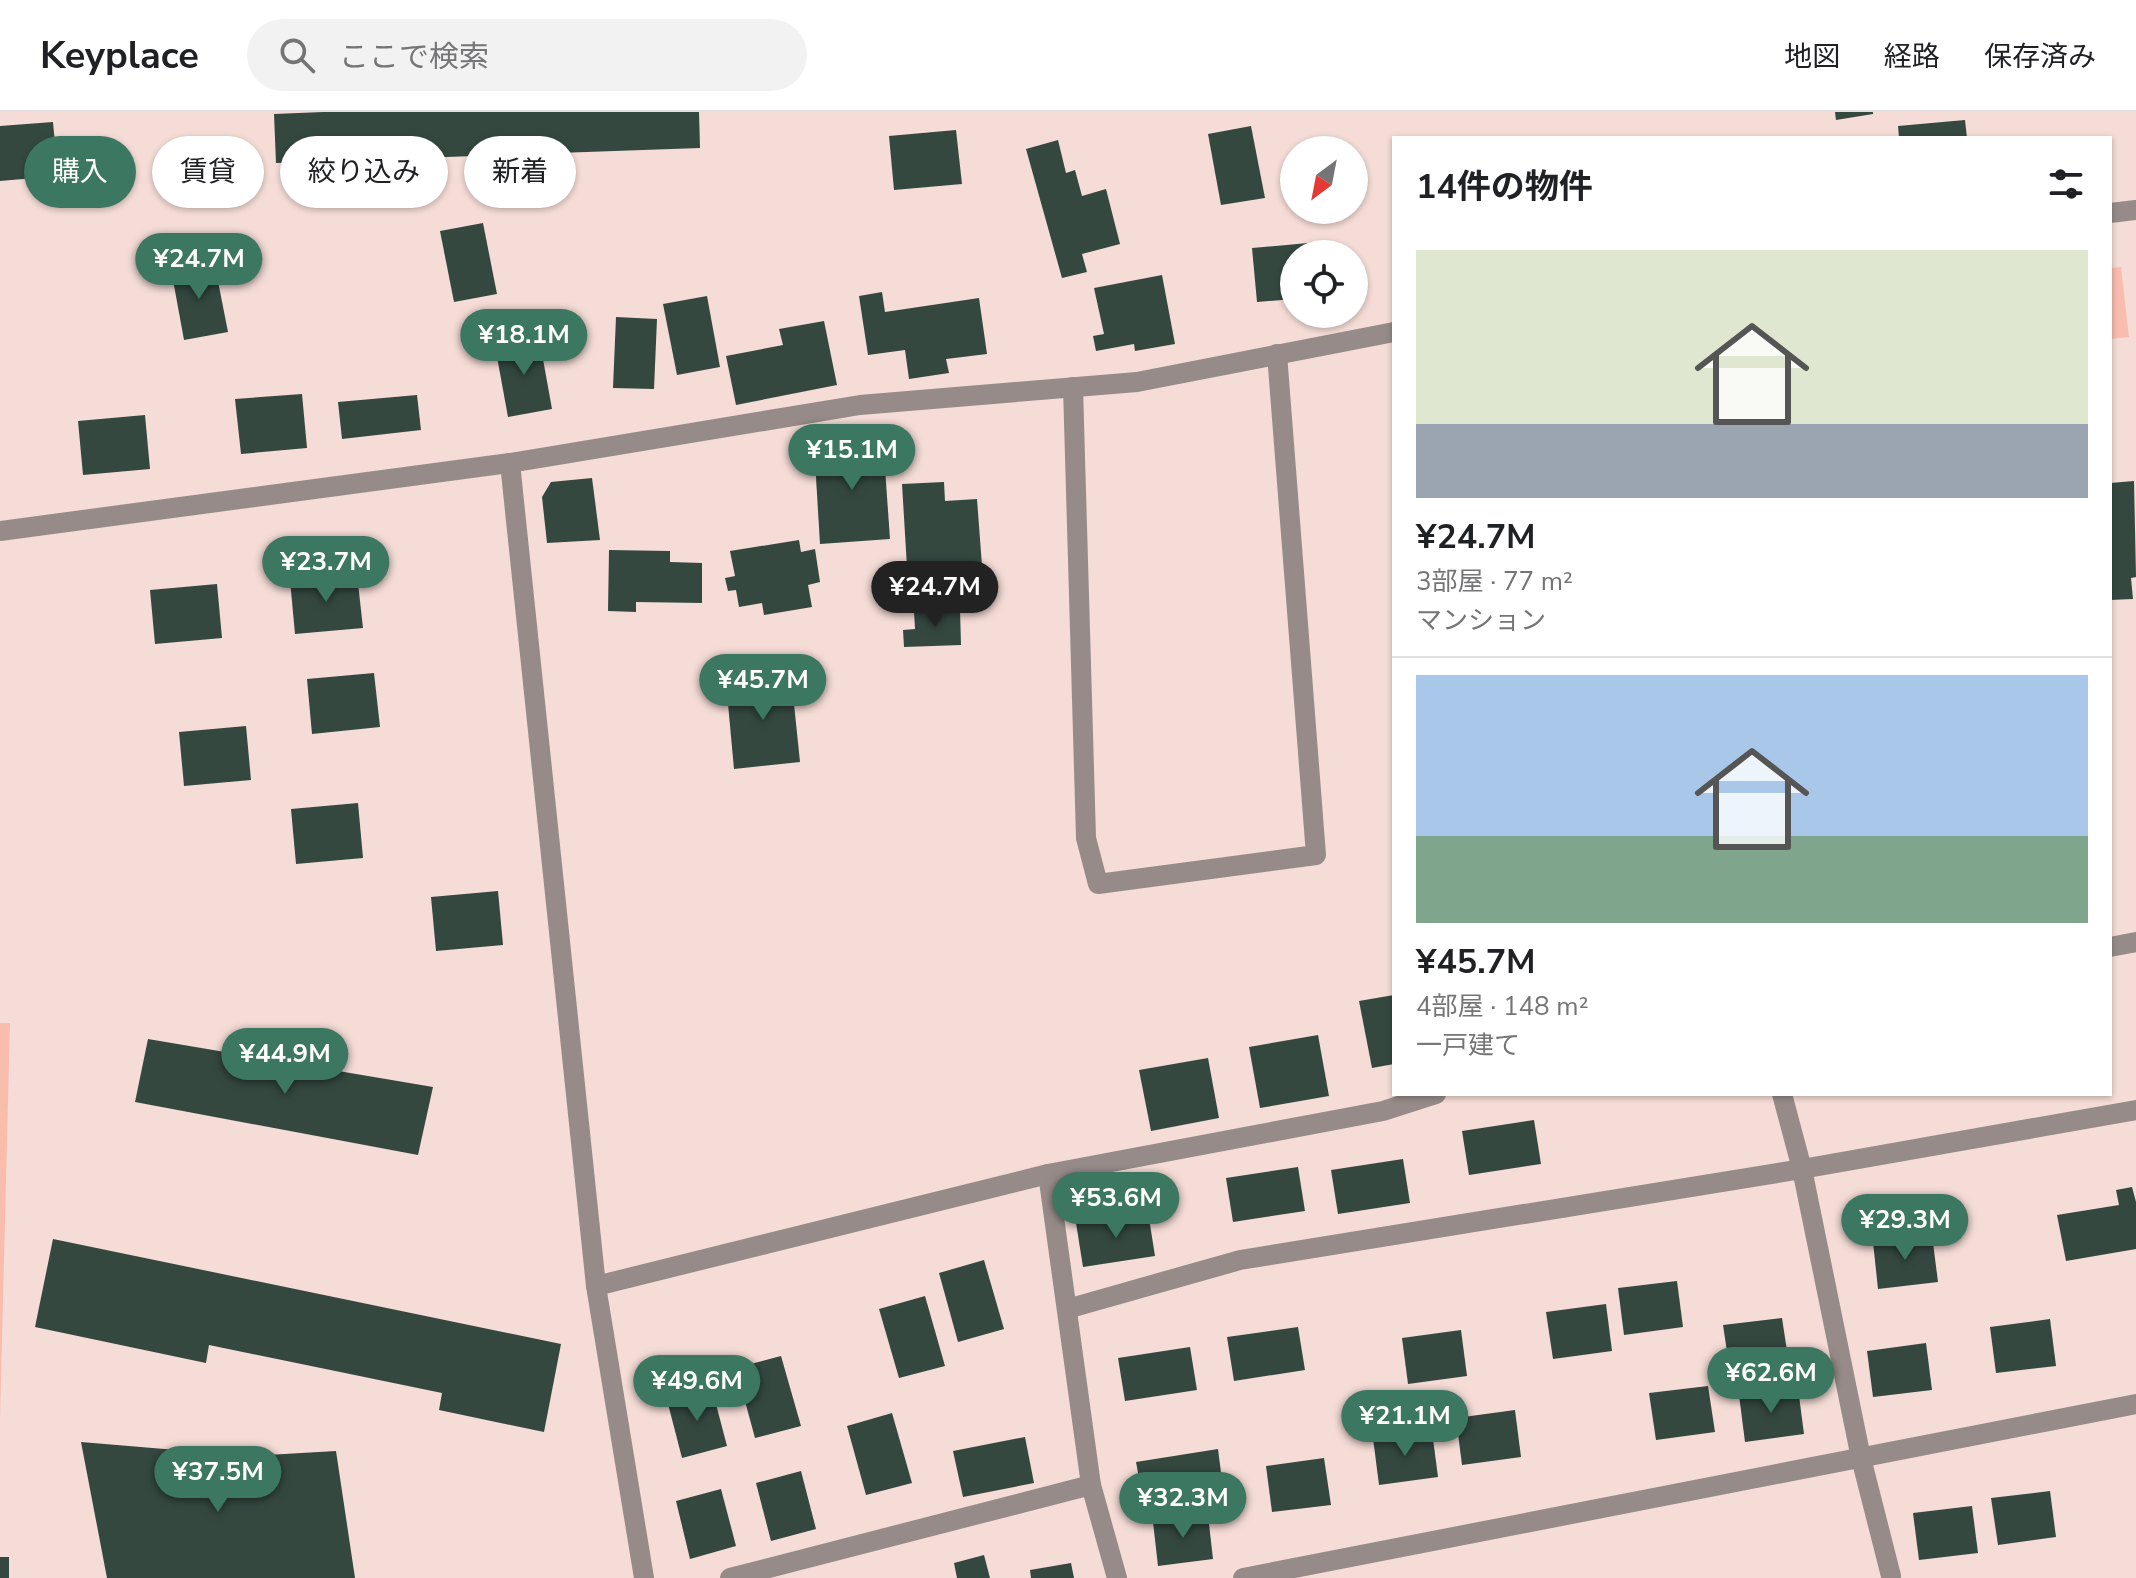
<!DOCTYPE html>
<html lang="ja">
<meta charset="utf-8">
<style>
body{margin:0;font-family:"Nunito Sans","Noto Sans JP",sans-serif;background:#f2f2f2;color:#202124;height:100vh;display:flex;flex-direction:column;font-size:30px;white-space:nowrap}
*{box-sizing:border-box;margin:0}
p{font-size:26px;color:#757577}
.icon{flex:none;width:44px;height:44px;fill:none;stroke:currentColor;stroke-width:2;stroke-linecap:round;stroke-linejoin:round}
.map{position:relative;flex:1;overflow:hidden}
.side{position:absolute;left:1392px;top:24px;width:720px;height:960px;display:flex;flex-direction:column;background:#fff;border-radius:0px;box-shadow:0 2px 6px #0004}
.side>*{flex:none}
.hud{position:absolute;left:24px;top:24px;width:760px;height:72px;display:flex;gap:16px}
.needle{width:52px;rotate:212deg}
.buttons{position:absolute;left:1280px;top:24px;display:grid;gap:16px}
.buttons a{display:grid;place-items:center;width:88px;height:88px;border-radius:50%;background:#fff;box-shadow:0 2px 6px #0004;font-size:40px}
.price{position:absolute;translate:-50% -68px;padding:0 18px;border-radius:28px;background:#3b7761;color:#fff;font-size:26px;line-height:52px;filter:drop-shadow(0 2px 4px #0008)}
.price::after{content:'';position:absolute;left:50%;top:48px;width:24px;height:18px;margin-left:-12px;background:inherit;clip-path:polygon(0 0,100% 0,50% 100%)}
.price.current{background:#222;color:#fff}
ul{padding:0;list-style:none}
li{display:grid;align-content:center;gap:16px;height:424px;padding:0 24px}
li+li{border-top:2px solid #e0e0e0}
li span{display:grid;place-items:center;height:248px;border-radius:0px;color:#555}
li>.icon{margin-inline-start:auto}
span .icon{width:144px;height:144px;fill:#fffc;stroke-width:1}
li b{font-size:34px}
h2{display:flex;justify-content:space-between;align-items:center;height:96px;padding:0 24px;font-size:34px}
.tag{padding:0 28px;border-radius:36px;background:#fff;box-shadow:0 2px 6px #0004;font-size:28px;line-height:72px}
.tag.current{background:#3b7761;color:#fff}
header{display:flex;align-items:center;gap:48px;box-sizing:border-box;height:112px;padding:0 40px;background:#fff;border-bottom:2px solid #e0e0e0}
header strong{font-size:38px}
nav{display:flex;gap:44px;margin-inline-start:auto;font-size:28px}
.search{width:560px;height:72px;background:#f2f2f2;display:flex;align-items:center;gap:20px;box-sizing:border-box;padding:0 28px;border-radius:44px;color:#757577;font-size:30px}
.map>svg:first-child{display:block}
</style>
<header>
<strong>Keyplace</strong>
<div class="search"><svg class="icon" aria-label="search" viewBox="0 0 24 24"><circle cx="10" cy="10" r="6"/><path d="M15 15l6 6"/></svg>ここで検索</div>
<nav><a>地図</a><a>経路</a><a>保存済み</a></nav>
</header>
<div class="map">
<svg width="2136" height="1466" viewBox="0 0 2136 1466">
<rect width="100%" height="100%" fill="#f5dcd6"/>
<g fill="#f9bdae">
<path d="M2121 155 2129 225 2110 227V156Z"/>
<path d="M0 911H10L0 1307Z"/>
</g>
<g fill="#344840">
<path d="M323 0H699L700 36 276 51 274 2Z"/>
<path d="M1835 0H1873V2L1836 8Z"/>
<path d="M1965 8 1967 26H1899L1898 14Z"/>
<path d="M53 10 58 64 0 69V14Z"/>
<path d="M1251 14 1265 86 1221 93 1208 22Z"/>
<path d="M956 18 962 72 894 78 889 24Z"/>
<path d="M1058 28 1066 61 1075 58 1082 84 1106 77 1120 132 1082 142 1087 160 1062 166 1026 37Z"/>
<path d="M483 111 497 182 454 190 440 119Z"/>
<path d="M1319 130 1320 142H1294V187L1257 190 1252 136Z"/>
<path d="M214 149 228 220 184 228 171 157Z"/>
<path d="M1162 163 1175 232 1135 239 1134 232 1096 239 1093 224 1104 222 1094 176Z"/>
<path d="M882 180 885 200 979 186 987 242 946 247 949 261 909 267 905 238 868 243 859 184Z"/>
<path d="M707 184 720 255 677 263 663 192Z"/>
<path d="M616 205 657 207 654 277 613 276Z"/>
<path d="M824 209 837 273 736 293 726 244 783 233 779 217Z"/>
<path d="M539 225 552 297 508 305 495 234Z"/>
<path d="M302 282 307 336 241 342 235 287Z"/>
<path d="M417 283 421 318 342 327 338 290Z"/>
<path d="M145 303 150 357 83 363 78 309Z"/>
<path d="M883 328 890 427 820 432 814 332Z"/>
<path d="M592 366 600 428 547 431 542 385 551 370Z"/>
<path d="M2134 369 2136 465 2131 466 2133 487 2110 488V371Z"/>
<path d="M944 370 945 389 977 387 983 467 908 472 902 372Z"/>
<path d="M799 428 801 440 815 437 820 470 808 473 812 495 764 503 762 491 739 495 736 478 728 479 725 466 735 464 730 439Z"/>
<path d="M609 438 670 439V450L702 451V491L636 490V500L608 499Z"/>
<path d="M357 462 363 516 295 522 290 468Z"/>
<path d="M217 472 222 526 155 532 150 478Z"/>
<path d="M960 497 961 533 904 535 903 518 915 517 914 499Z"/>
<path d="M374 561 380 615 312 622 307 567Z"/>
<path d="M791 563 800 650 734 657 726 570Z"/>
<path d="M246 614 251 668 184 674 179 620Z"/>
<path d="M358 691 363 746 296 752 291 697Z"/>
<path d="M498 779 503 833 436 839 431 785Z"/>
<path d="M1394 883V952L1372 956 1359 889Z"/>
<path d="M1318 923 1329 984 1260 996 1249 935Z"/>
<path d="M148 927 433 975 418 1043 135 990Z"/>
<path d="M1208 946 1219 1006 1151 1019 1139 958Z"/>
<path d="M1534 1008 1541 1052 1469 1063 1462 1019Z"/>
<path d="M1403 1047 1410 1091 1338 1102 1331 1058Z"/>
<path d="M1298 1055 1305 1099 1233 1110 1226 1066Z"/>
<path d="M2132 1075 2136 1090V1137L2066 1149 2057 1103 2119 1093 2116 1078Z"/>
<path d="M1148 1100 1155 1144 1083 1155 1076 1111Z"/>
<path d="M1932 1123 1938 1170 1878 1177 1873 1130Z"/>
<path d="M53 1127 561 1232 544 1320 439 1298 442 1281 209 1233 206 1251 35 1215Z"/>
<path d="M984 1148 1004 1217 958 1230 939 1161Z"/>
<path d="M1677 1169 1683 1215 1624 1223 1618 1176Z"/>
<path d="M925 1184 945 1254 899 1266 879 1197Z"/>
<path d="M1606 1192 1612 1239 1553 1247 1546 1200Z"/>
<path d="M1782 1206 1789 1252 1730 1260 1723 1213Z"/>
<path d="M2050 1207 2056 1254 1996 1261 1990 1215Z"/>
<path d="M1298 1215 1305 1258 1234 1269 1227 1225Z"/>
<path d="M1461 1218 1467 1264 1408 1272 1402 1226Z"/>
<path d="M1926 1231 1932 1278 1873 1285 1867 1239Z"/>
<path d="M1190 1235 1197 1278 1125 1289 1118 1246Z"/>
<path d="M781 1244 801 1314 755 1326 736 1256Z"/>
<path d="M1708 1274 1715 1320 1656 1328 1649 1281Z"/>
<path d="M1798 1276 1804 1322 1745 1330 1739 1283Z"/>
<path d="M712 1277 727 1334 682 1346 667 1288Z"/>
<path d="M1515 1298 1521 1345 1462 1353 1456 1306Z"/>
<path d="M892 1301 912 1371 866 1383 847 1314Z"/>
<path d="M1432 1319 1438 1365 1379 1373 1373 1326Z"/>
<path d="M1025 1325 1034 1371 963 1385 953 1339Z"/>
<path d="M81 1330 248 1344 336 1339 355 1466H107Z"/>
<path d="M1218 1337 1224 1384 1144 1393 1136 1350Z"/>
<path d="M1324 1346 1331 1393 1272 1400 1266 1354Z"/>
<path d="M801 1359 816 1417 771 1429 756 1371Z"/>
<path d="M721 1377 736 1434 690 1447 676 1389Z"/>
<path d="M2050 1379 2056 1425 1998 1433 1991 1386Z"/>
<path d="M1972 1394 1978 1441 1919 1448 1913 1401Z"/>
<path d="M1208 1403 1213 1447 1158 1454 1153 1410Z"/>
<path d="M984 1443 990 1466H957L954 1451Z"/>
<rect x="0" y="1445" width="9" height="21"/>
<path d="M1071 1451 1074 1466H1031L1030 1458Z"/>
</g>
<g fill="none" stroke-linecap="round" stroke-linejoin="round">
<g stroke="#968b89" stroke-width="20">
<path d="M2110 101 2136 98"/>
<path d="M1073 275 1086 726 1098 772 1316 743 1277 242"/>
<path d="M510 351 596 1174 644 1466"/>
<path d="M0 419 510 351 860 293 1137 270 1394 220"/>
<path d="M2110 835 2136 830"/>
<path d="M1782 982 1802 1057 1861 1346 1891 1464"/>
<path d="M596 1174 1048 1062 1383 999 1436 982"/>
<path d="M1067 1197 1240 1148 1802 1057 2136 998"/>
<path d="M1091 1373 1117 1466"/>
<path d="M730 1466 1091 1373 1048 1062"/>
<path d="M1243 1466 2136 1292"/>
</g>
</g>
</svg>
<div class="buttons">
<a><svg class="needle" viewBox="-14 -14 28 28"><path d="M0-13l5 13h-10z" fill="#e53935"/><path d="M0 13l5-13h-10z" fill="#757577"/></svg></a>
<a><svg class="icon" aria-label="locate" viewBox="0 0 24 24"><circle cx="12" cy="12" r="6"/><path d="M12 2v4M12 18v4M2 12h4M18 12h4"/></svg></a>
</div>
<b class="price" style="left:199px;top:189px">¥24.7M</b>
<b class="price" style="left:524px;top:265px">¥18.1M</b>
<b class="price" style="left:852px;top:380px">¥15.1M</b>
<b class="price" style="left:326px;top:492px">¥23.7M</b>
<b class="price current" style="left:935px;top:517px">¥24.7M</b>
<b class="price" style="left:763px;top:610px">¥45.7M</b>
<b class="price" style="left:285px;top:984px">¥44.9M</b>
<b class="price" style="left:1116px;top:1128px">¥53.6M</b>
<b class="price" style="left:1905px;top:1150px">¥29.3M</b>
<b class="price" style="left:1771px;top:1303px">¥62.6M</b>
<b class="price" style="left:697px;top:1311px">¥49.6M</b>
<b class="price" style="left:1405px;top:1346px">¥21.1M</b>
<b class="price" style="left:218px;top:1402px">¥37.5M</b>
<b class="price" style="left:1183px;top:1428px">¥32.3M</b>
<div class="hud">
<a class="tag current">購入</a>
<a class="tag">賃貸</a>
<a class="tag">絞り込み</a>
<a class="tag">新着</a>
</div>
<section class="side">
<h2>14件の物件<svg class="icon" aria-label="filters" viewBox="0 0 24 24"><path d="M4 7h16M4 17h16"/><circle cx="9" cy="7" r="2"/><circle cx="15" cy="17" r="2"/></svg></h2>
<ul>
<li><span style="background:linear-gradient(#dfe7d0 70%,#9aa5b1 0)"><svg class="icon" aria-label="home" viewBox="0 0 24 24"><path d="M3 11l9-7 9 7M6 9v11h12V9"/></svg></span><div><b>¥24.7M</b><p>3部屋 · 77 m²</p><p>マンション</p></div></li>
<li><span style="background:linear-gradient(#a9c7e8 65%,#7fa58c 0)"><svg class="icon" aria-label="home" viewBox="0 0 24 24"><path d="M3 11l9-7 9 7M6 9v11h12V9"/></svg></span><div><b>¥45.7M</b><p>4部屋 · 148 m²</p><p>一戸建て</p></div></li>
</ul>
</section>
</div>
